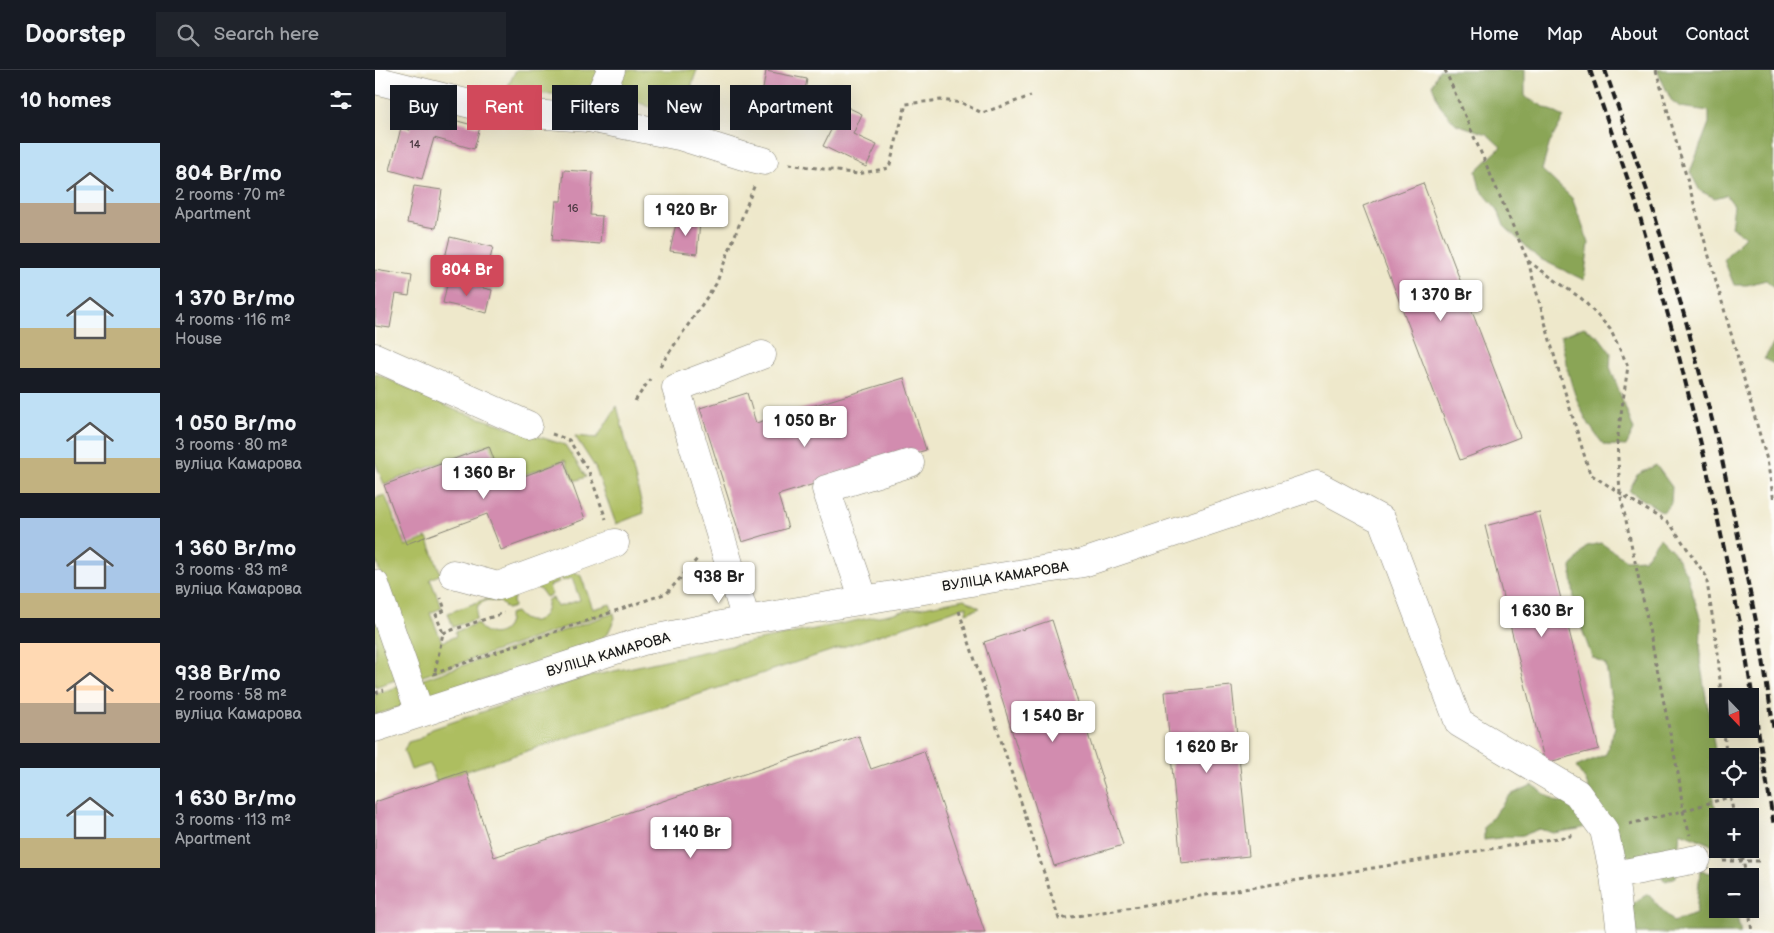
<!DOCTYPE html>
<meta charset="utf-8">
<style>
body{margin:0;font-family:"Balsamiq Sans",sans-serif;background:#20242c;color:#f1f3f6;height:100vh;display:flex;flex-direction:column;font-size:19px;white-space:nowrap}
*{box-sizing:border-box;margin:0}
p{font-size:16px;color:#9ea1a6}
.icon{flex:none;width:28px;height:28px;fill:none;stroke:currentColor;stroke-width:2;stroke-linecap:round;stroke-linejoin:round}
.map{position:relative;flex:1;overflow:hidden}
.side{display:flex;flex-direction:column;background:#171b24;width:375px}
.side>*{flex:none}
.hud{position:absolute;left:15px;top:15px;width:475px;height:45px;display:flex;gap:10px}
.needle{width:32px;rotate:157deg}
.fabs{position:absolute;left:1334px;top:618px;display:grid;gap:10px}
.fabs a{display:grid;place-items:center;width:50px;height:50px;border-radius:0px;background:#171b24;box-shadow:0 5px 20px #0002;font-size:25px}
.price{position:absolute;translate:-50% -42px;padding:0 11px;border-radius:5px;background:#fff;color:#222;font-size:16px;line-height:32px;filter:drop-shadow(0 1px 2px #0008)}
.price::after{content:'';position:absolute;left:50%;top:30px;width:15px;height:11px;margin-left:-8px;background:inherit;clip-path:polygon(0 0,100% 0,50% 100%)}
.price.current{background:#d1495b;color:#fff}
ul{padding:0;list-style:none}
li{display:flex;align-items:center;gap:15px;height:125px;padding:0 20px}
li span{display:grid;place-items:center;flex:none;width:140px;height:100px;border-radius:0px;color:#555}
li>.icon{margin-inline-start:auto}
span .icon{width:60px;height:60px;fill:#fffc;stroke-width:1}
li b{font-size:21px}
h2{display:flex;justify-content:space-between;align-items:center;height:60px;padding:0 20px;font-size:21px}
.tag{padding:0 18px;border-radius:0px;background:#171b24;box-shadow:0 5px 20px #0002;font-size:18px;line-height:45px}
.tag.current{background:#d1495b;color:#fff}
header{display:flex;align-items:center;gap:30px;box-sizing:border-box;height:70px;padding:0 25px;background:#171b24;border-bottom:1px solid #363941}
header strong{font-size:24px}
nav{display:flex;gap:28px;margin-inline-start:auto;font-size:18px}
.search{width:350px;height:45px;background:#20242c;display:flex;align-items:center;gap:12px;box-sizing:border-box;padding:0 18px;border-radius:0px;color:#9ea1a6;font-size:19px}
main{display:flex;flex:1;min-height:0}
.map>svg:first-child{display:block}
</style>
<header>
<strong>Doorstep</strong>
<div class="search"><svg class="icon" aria-label="search" viewBox="0 0 24 24"><circle cx="10" cy="10" r="6"/><path d="M15 15l6 6"/></svg>Search here</div>
<nav><a>Home</a><a>Map</a><a>About</a><a>Contact</a></nav>
</header>
<main>
<section class="side">
<h2>10 homes<svg class="icon" aria-label="filters" viewBox="0 0 24 24"><path d="M4 7h16M4 17h16"/><circle cx="9" cy="7" r="2"/><circle cx="15" cy="17" r="2"/></svg></h2>
<ul>
<li><span style="background:linear-gradient(#bfe0f5 60%,#b9a48a 0)"><svg class="icon" aria-label="home" viewBox="0 0 24 24"><path d="M3 11l9-7 9 7M6 9v11h12V9"/></svg></span><div><b>804 Br/mo</b><p>2 rooms · 70 m²</p><p>Apartment</p></div></li>
<li><span style="background:linear-gradient(#bfe0f5 60%,#c2b280 0)"><svg class="icon" aria-label="home" viewBox="0 0 24 24"><path d="M3 11l9-7 9 7M6 9v11h12V9"/></svg></span><div><b>1 370 Br/mo</b><p>4 rooms · 116 m²</p><p>House</p></div></li>
<li><span style="background:linear-gradient(#bfe0f5 65%,#c2b280 0)"><svg class="icon" aria-label="home" viewBox="0 0 24 24"><path d="M3 11l9-7 9 7M6 9v11h12V9"/></svg></span><div><b>1 050 Br/mo</b><p>3 rooms · 80 m²</p><p>вуліца Камарова</p></div></li>
<li><span style="background:linear-gradient(#a9c7e8 75%,#c2b280 0)"><svg class="icon" aria-label="home" viewBox="0 0 24 24"><path d="M3 11l9-7 9 7M6 9v11h12V9"/></svg></span><div><b>1 360 Br/mo</b><p>3 rooms · 83 m²</p><p>вуліца Камарова</p></div></li>
<li><span style="background:linear-gradient(#ffd9b3 60%,#b9a48a 0)"><svg class="icon" aria-label="home" viewBox="0 0 24 24"><path d="M3 11l9-7 9 7M6 9v11h12V9"/></svg></span><div><b>938 Br/mo</b><p>2 rooms · 58 m²</p><p>вуліца Камарова</p></div></li>
<li><span style="background:linear-gradient(#bfe0f5 70%,#c2b280 0)"><svg class="icon" aria-label="home" viewBox="0 0 24 24"><path d="M3 11l9-7 9 7M6 9v11h12V9"/></svg></span><div><b>1 630 Br/mo</b><p>3 rooms · 113 m²</p><p>Apartment</p></div></li>
</ul>
</section>
<div class="map">
<svg width="1399" height="863" viewBox="0 0 1399 863">
<rect width="100%" height="100%" fill="#fdfcf7"/>
<filter id="ink" filterUnits="userSpaceOnUse"><feTurbulence type="fractalNoise" baseFrequency=".02" numOctaves="2"/><feDisplacementMap in="SourceGraphic" scale="10" xChannelSelector="R" yChannelSelector="G"/><feConvolveMatrix kernelMatrix="1 2 1 2 8 2 1 2 1" color-interpolation-filters="sRGB"/></filter>
<filter id="wash" filterUnits="userSpaceOnUse"><feTurbulence type="fractalNoise" baseFrequency=".0096" numOctaves="4" result="noise"/><feDisplacementMap in="SourceGraphic" scale="20" xChannelSelector="R" yChannelSelector="G"/><feGaussianBlur stdDeviation="1.12" result="paint"/><feColorMatrix in="noise" values="0 0 0 0 0 0 0 0 0 0 0 0 0 0 0 0 0 1.4 0 .05"/><feComposite in="paint" operator="in"/></filter>
<g filter="url(#wash)">
<rect width="100%" height="100%" fill="#eee8cb"/>
<g fill="#adbe61" stroke="#646d3e">
<path d="M141 0H322L317 14 318 57 232 18 214 17 194 24H129Z"/>
<path d="M0 303 80 340 190 375 211 407 199 411 190 390 129 412 115 374 9 414 0 392Z"/>
<path d="M242 336 269 443 241 454 220 397 200 366 222 368Z"/>
<path d="M10 425 30 476 52 468 66 504 55 509 67 538 55 543 67 572 81 566 80 562 102 553C112 571 137 565 134 544L141 542C153 559 174 551 172 530L178 528 182 537 205 530 197 508 187 511 184 502 180 504 184 512 174 516 177 525 171 527 166 520 158 516 141 522 138 531 139 537 132 539 125 532 112 530 103 535 101 549 78 557 73 543 194 498 206 506 218 539 235 534 238 541 42 608 0 488V428Z"/>
<path d="M589 529 605 538 591 543 592 536 61 711 55 694 36 700 29 681 33 672 44 669 57 659 207 608 360 575Z"/>
<path d="M0 535 26 608 0 617Z"/>
<path d="M239 543 240 548 233 563 223 572 61 626 51 622 43 611Z"/>
<path d="M29 615 31 631 25 637 0 645V624Z"/>
</g>
<g fill="#8aa557" stroke="#53603a">
<path d="M1064 0H1150V27L1189 47 1175 72 1167 100 1197 128 1214 173 1209 210 1163 188 1129 156 1123 140 1105 119 1101 101 1126 77 1112 64 1081 54 1065 36 1057 15Z"/>
<path d="M1282 0H1398L1399 218 1391 210 1372 215H1359L1349 190 1370 166 1356 157 1359 135 1351 125 1340 128 1325 121 1315 102 1334 53V41L1305 37 1296 30Z"/>
<path d="M1209 257 1224 267 1236 283 1235 297 1259 360 1251 376 1229 375C1201 342 1193 307 1186 266Z"/>
<path d="M1399 273V294L1389 289Z"/>
<path d="M1281 395 1297 417 1296 433 1288 442 1254 421 1262 405Z"/>
<path d="M1285 468 1298 481 1312 505 1326 551 1325 591 1341 686 1338 732 1346 746H1342V779H1350L1347 782 1331 772 1305 762 1301 807 1291 811 1275 799 1253 800 1224 752 1204 759 1178 763 1164 759 1148 765 1109 770V757L1135 725 1157 715 1182 732H1218L1211 711 1201 697 1231 684 1240 657 1231 595 1217 587 1200 540 1196 497 1212 476 1226 473 1251 490 1269 489Z"/>
<path d="M1325 801 1342 804 1344 806H1342V839H1360L1366 863H1261L1256 834 1273 824 1298 852 1321 844Z"/>
</g>
<g id="blocks">
<g fill="#d28caf">
<path d="M391 1 432 9 427 38 386 31Z"/>
<path d="M472 37 487 44 478 64 502 75 491 97 448 76 459 54 462 56Z"/>
<path d="M41 40 105 57 99 79 59 68 47 109 15 100 26 58 35 60Z"/>
<path d="M189 100 218 102 215 145 227 146 225 174 177 170 181 131H186Z"/>
<path d="M1048 113 1145 367 1085 390 988 136Z"/>
<path d="M39 116 67 120 61 158 32 153Z"/>
<path d="M302 149 325 152 322 184 295 181Z"/>
<path d="M75 167 118 177 111 206 68 196Z"/>
<path d="M0 200 37 206 34 226 21 224 15 258 0 256Z"/>
<path d="M73 210 117 220 112 243 68 233Z"/>
<path d="M529 308 551 380 403 425 413 458 367 472 325 338 372 323 381 353Z"/>
<path d="M114 376 128 414 189 391 210 449 126 480 112 444 31 474 9 415Z"/>
<path d="M1164 442 1224 679 1170 693 1110 456Z"/>
<path d="M677 550 748 775 679 796 609 572Z"/>
<path d="M857 616 874 786 806 793 790 622Z"/>
<path d="M484 666 496 699 549 681 610 863H0V732L91 701 119 787Z"/>
</g>
</g>
</g>
<g filter="url(#ink)">
<use href="#blocks" fill-opacity="0" stroke="#858274" stroke-width="1"/>
<g fill="none" stroke-linecap="round" stroke-linejoin="round">
<defs>
<g id="minor">
<path d="M0 10 127 42 214 48 304 66 368 86 389 91"/>
<path d="M214 48 236 0"/>
<path d="M0 287 153 355"/>
<path d="M78 504 123 516 240 473"/>
<path d="M0 514 45 643"/>
<path d="M489 530 451 419 535 393"/>
<path d="M371 550 301 318 387 285"/>
<path d="M0 658 268 571 371 550 708 493 942 415 1007 450 1084 653 1202 723 1229 760 1239 805"/>
<path d="M1246 863 1239 805 1322 789"/>
</g>
</defs>
<use href="#minor" stroke="#858274" stroke-width="29"/>
<g stroke="#858274" stroke-width="3" stroke-dasharray="4 4" stroke-linecap="butt">
<path d="M1070 0 1153 191 1183 299 1215 404 1296 455 1331 506 1343 583 1346 626"/>
<path d="M1281 0 1392 390 1399 431"/>
<path d="M414 94 483 104 514 98 531 34 566 30 587 33 607 43 656 26"/>
<path d="M1153 191 1207 229 1235 259 1253 296 1242 372 1245 423 1266 519 1304 708 1308 741 1315 765"/>
<path d="M285 296 341 214 380 114"/>
<path d="M260 331 275 309"/>
<path d="M177 364 194 370 214 402 231 449"/>
<path d="M584 541 684 849 1201 765"/>
<path d="M68 563 129 543"/>
<path d="M60 601 68 563 61 545 70 540 66 528"/>
<path d="M58 604 292 523 324 487"/>
<path d="M0 623 9 620"/>
<path d="M1349 659 1351 686"/>
<path d="M1354 719 1359 746"/>
<path d="M1254 754 1308 741 1354 727"/>
<path d="M1366 779 1371 806"/>
<path d="M1348 791H1385"/>
<path d="M1374 839 1377 863"/>
</g>
<use href="#minor" stroke="#fff" stroke-width="28"/>
<g stroke="#1c1c1c" stroke-width="4" stroke-dasharray="8 4" stroke-linecap="butt">
<path d="M1215 0 1261 133 1297 259 1329 386 1366 557 1399 756"/>
<path d="M1230 0 1275 129 1312 255 1345 380 1385 570 1399 661"/>
</g>
</g>
</g>
<g text-anchor="middle" stroke-width="5" stroke-linejoin="round" paint-order="stroke">
<g font-size="11" fill="#4a3841">
<text x="40" y="78">14</text>
<text x="198" y="142">16</text>
</g>
<g font-size="14" fill="#1c1c1c" stroke="#fdfcf7">
<text transform="translate(630 506) rotate(-9)" y="5">ВУЛІЦА КАМАРОВА</text>
<text transform="translate(233 584) rotate(-16)" y="5">ВУЛІЦА КАМАРОВА</text>
</g>
</g>
</svg>
<div class="fabs">
<a><svg class="needle" viewBox="-14 -14 28 28"><path d="M0-13l5 13h-10z" fill="#e53935"/><path d="M0 13l5-13h-10z" fill="#9ea1a6"/></svg></a>
<a><svg class="icon" aria-label="locate" viewBox="0 0 24 24"><circle cx="12" cy="12" r="6"/><path d="M12 2v4M12 18v4M2 12h4M18 12h4"/></svg></a>
<a>+</a>
<a>−</a>
</div>
<b class="price" style="left:311px;top:167px">1 920 Br</b>
<b class="price current" style="left:92px;top:227px">804 Br</b>
<b class="price" style="left:1066px;top:252px">1 370 Br</b>
<b class="price" style="left:430px;top:378px">1 050 Br</b>
<b class="price" style="left:109px;top:430px">1 360 Br</b>
<b class="price" style="left:344px;top:534px">938 Br</b>
<b class="price" style="left:1167px;top:568px">1 630 Br</b>
<b class="price" style="left:678px;top:673px">1 540 Br</b>
<b class="price" style="left:832px;top:704px">1 620 Br</b>
<b class="price" style="left:316px;top:789px">1 140 Br</b>
<div class="hud">
<a class="tag">Buy</a>
<a class="tag current">Rent</a>
<a class="tag">Filters</a>
<a class="tag">New</a>
<a class="tag">Apartment</a>
</div>
</div>
</main>
